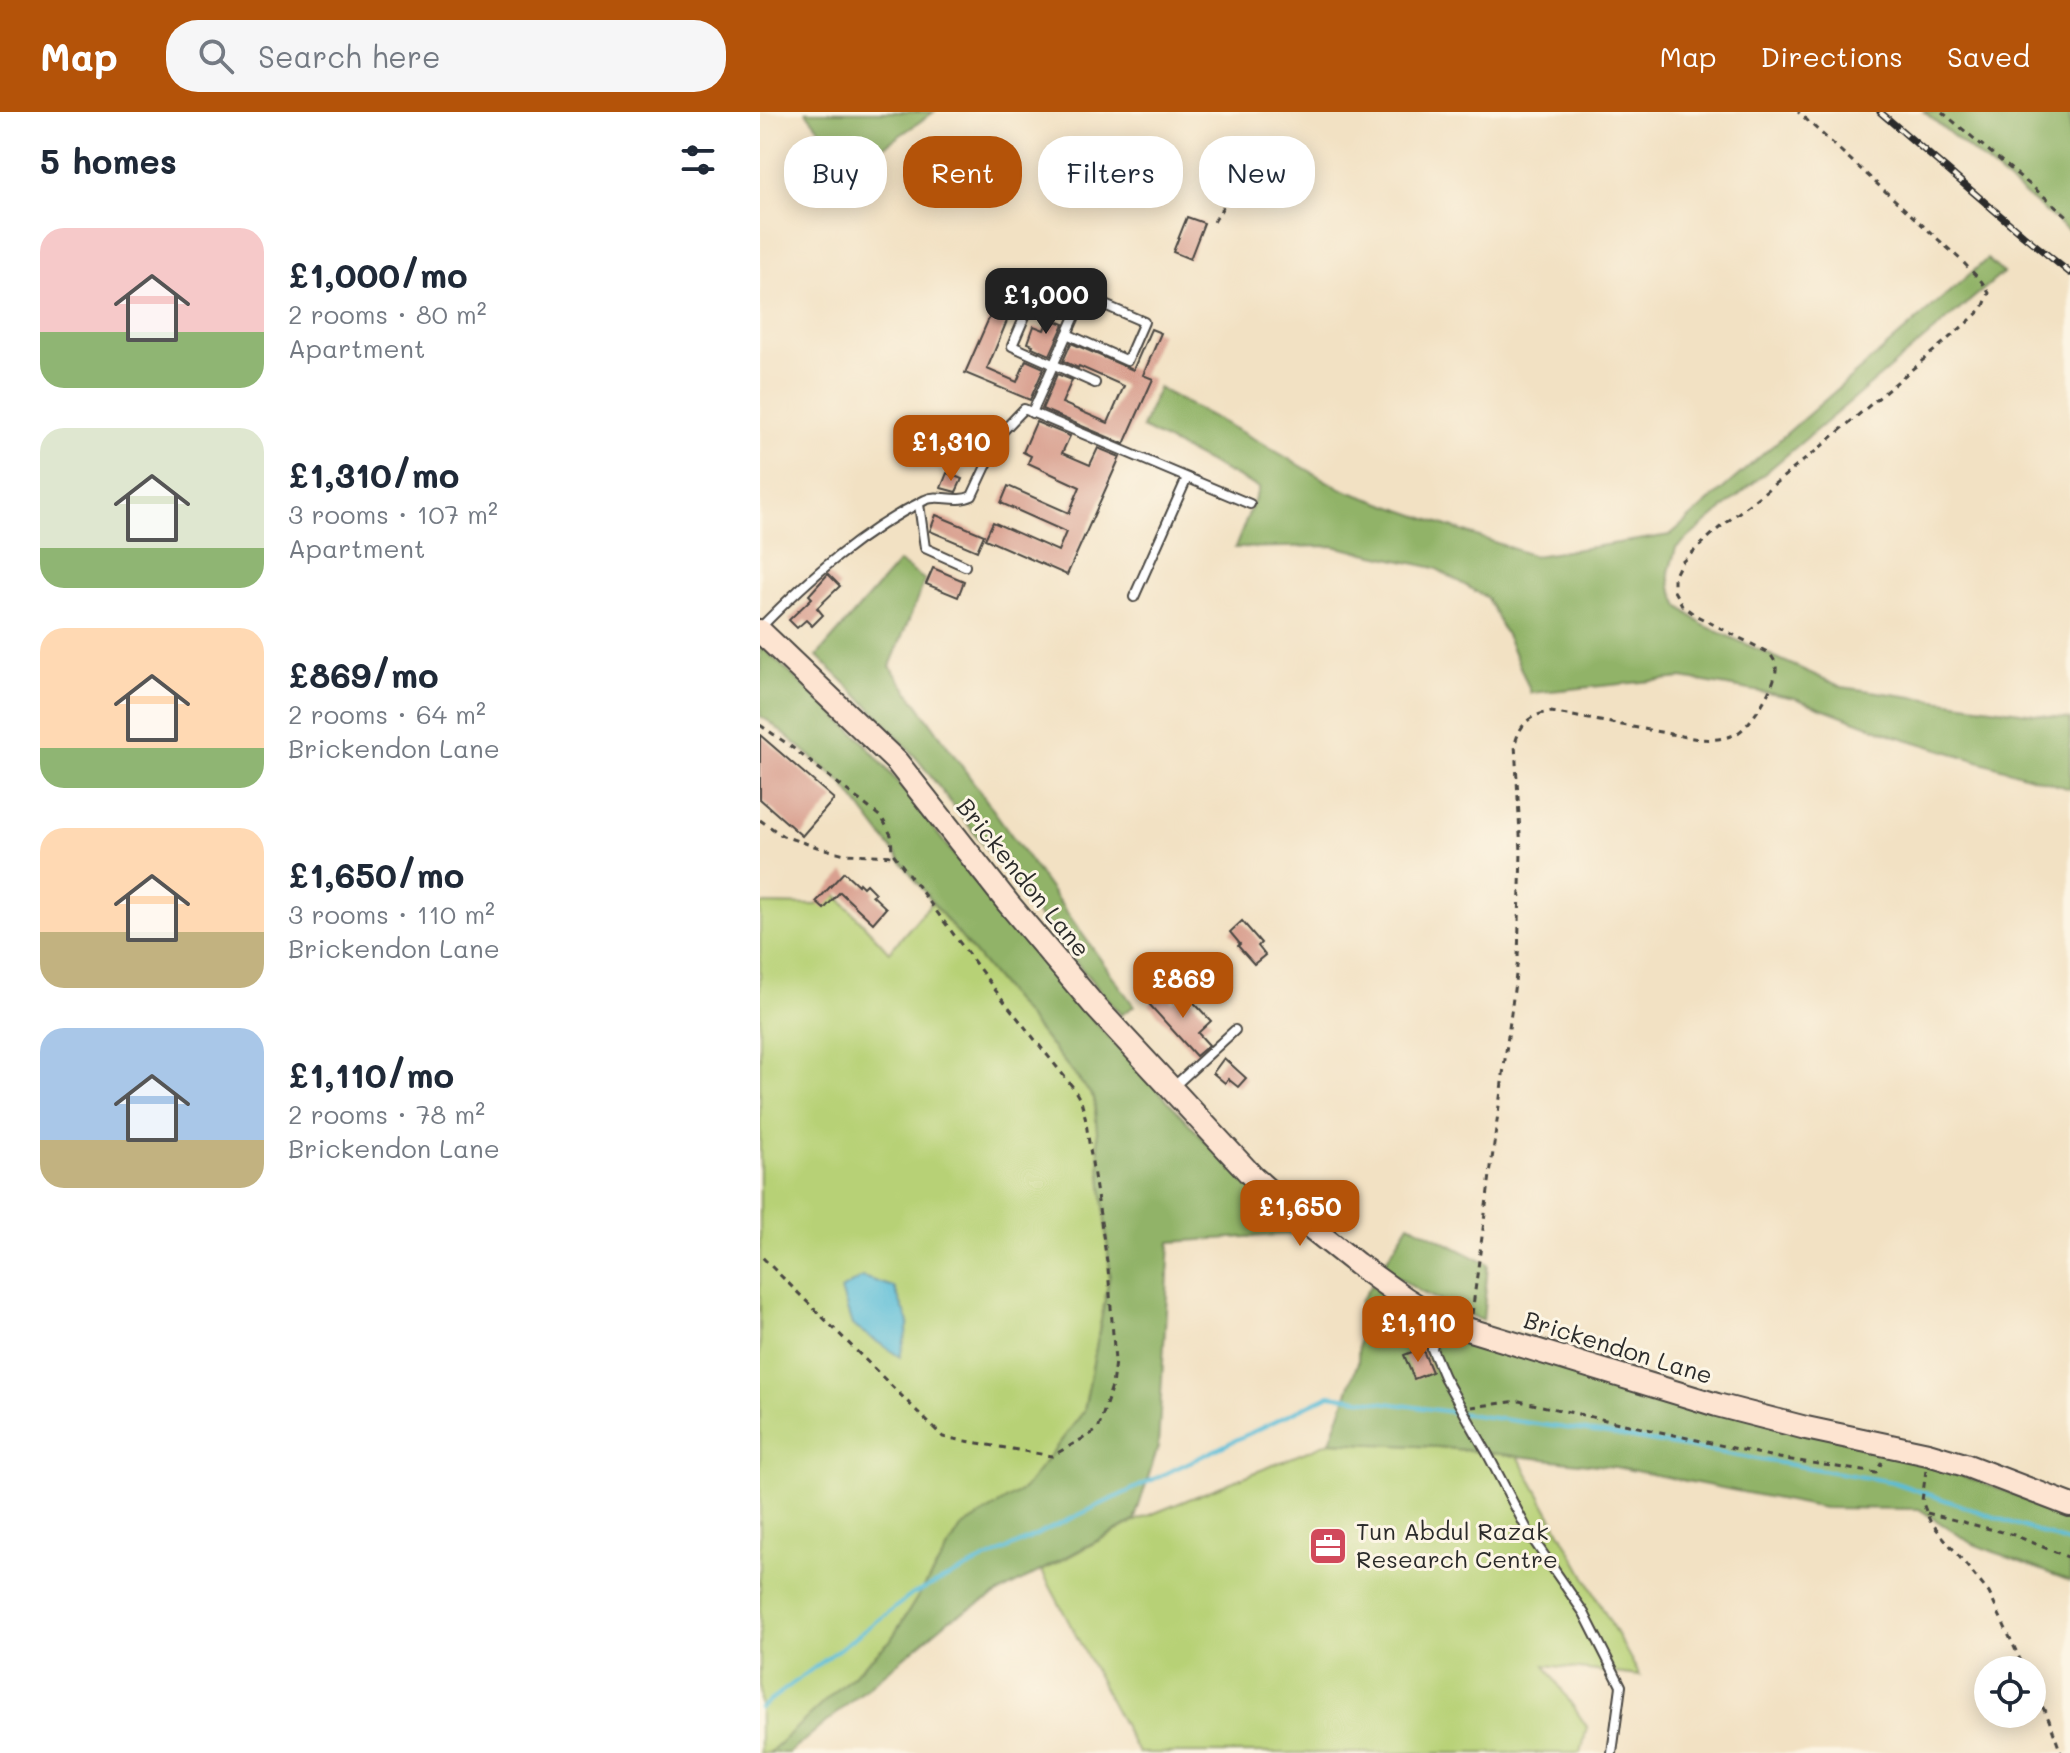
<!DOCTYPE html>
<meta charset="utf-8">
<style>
body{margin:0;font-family:Mali,sans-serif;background:#f6f6f7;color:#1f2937;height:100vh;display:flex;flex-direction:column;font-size:30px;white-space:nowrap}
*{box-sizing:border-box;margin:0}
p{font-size:26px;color:#747a83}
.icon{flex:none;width:44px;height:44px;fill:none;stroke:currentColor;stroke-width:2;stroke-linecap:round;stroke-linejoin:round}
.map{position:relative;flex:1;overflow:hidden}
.panel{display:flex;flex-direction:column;background:#fff;width:760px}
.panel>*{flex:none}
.banner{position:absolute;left:24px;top:24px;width:760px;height:72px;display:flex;gap:16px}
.fabs{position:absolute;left:1214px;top:1544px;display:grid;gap:16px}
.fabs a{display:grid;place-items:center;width:72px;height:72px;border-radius:50%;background:#fff;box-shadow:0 4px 20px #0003;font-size:40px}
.price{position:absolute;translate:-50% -68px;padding:0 18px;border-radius:16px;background:#b45309;color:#fff;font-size:26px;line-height:52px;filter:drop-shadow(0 2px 4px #0008)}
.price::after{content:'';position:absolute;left:50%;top:48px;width:24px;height:18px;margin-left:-12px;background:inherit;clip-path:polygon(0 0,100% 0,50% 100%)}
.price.active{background:#222;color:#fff}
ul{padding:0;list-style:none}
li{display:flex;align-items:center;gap:24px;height:200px;padding:0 40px}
li span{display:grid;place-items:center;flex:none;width:224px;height:160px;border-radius:24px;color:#555}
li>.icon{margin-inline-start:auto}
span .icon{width:96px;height:96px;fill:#fffc;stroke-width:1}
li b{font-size:34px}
h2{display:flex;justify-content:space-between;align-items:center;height:96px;padding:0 40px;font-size:34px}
.pill{padding:0 28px;border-radius:32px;background:#fff;box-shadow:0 4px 20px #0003;font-size:28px;line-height:72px}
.pill.active{background:#b45309;color:#fff}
header{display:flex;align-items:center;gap:48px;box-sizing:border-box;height:112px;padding:0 40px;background:#b45309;color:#fff}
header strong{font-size:38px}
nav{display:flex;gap:44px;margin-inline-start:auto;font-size:28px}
.search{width:560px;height:72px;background:#f6f6f7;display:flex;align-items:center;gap:20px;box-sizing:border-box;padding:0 28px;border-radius:32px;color:#747a83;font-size:30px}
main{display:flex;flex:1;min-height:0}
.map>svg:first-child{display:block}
</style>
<header>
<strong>Map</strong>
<div class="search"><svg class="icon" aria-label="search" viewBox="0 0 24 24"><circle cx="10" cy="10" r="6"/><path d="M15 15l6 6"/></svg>Search here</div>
<nav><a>Map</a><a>Directions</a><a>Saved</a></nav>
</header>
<main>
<section class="panel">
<h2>5 homes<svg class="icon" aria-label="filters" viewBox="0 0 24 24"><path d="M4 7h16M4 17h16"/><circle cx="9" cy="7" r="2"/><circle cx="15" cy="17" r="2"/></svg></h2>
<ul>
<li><span style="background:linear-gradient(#f6c9c9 65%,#8fb573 0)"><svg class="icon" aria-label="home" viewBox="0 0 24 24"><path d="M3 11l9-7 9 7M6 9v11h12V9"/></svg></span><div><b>£1,000/mo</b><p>2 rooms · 80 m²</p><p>Apartment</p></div></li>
<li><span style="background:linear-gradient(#dfe7d0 75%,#8fb573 0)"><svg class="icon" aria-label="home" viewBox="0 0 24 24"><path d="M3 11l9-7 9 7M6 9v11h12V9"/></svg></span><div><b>£1,310/mo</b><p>3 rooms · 107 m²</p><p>Apartment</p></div></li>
<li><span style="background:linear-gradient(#ffd9b3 75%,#8fb573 0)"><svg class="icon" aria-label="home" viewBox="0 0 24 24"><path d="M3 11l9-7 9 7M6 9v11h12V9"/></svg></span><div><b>£869/mo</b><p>2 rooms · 64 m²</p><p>Brickendon Lane</p></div></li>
<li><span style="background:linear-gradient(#ffd9b3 65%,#c2b280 0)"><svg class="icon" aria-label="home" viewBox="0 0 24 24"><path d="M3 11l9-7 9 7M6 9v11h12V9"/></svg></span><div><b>£1,650/mo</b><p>3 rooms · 110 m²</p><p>Brickendon Lane</p></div></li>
<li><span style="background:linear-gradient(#a9c7e8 70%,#c2b280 0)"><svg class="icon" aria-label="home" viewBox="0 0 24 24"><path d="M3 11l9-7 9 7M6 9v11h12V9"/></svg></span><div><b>£1,110/mo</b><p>2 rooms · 78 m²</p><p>Brickendon Lane</p></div></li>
</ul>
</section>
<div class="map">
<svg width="1310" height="1641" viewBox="0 0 1310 1641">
<rect width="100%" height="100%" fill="#fcf5e5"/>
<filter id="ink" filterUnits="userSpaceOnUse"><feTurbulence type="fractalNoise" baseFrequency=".0125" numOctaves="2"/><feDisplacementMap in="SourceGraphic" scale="16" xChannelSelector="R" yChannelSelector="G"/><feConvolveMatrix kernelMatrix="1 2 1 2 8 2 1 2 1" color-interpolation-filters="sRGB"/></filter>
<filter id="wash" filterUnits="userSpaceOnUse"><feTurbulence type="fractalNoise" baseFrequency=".006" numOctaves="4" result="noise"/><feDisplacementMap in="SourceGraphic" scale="32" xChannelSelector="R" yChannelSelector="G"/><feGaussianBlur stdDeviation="1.8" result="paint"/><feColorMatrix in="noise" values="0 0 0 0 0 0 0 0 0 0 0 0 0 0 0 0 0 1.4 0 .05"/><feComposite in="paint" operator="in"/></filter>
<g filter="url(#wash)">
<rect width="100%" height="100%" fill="#f2e1c3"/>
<g fill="#b7d176" stroke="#717e50" stroke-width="2">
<path d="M72 778 129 840 172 790 334 986 350 1161 324 1299 264 1377 201 1416 130 1529 10 1641H0V792L57 793Z"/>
<path d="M570 1330 678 1335 758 1344 880 1564 785 1553 827 1615 821 1641H378L282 1459 375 1409Z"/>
</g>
<g fill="#91b367" stroke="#5e6f49" stroke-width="2">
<path d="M46 0H174L91 57Z"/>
<path d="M1164 0H1310V120Z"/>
<path d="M1227 147 1243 161 916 436 909 460 911 476 919 494 943 513 1082 575 1310 607V677L1133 623 1035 586 922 566 771 581 749 529 727 486 675 456 572 434 475 436 499 376 382 316 398 276 498 329 581 377 774 444 910 423Z"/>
<path d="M139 450 165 468 130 554 374 894 361 903 300 832 158 648 118 603 57 544Z"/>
<path d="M0 533 103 629 135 667 206 758 309 882 460 1045 536 1115 532 1122 410 1130 398 1335 374 1409 190 1507 29 1641H9L130 1529 201 1416 264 1377 324 1299 350 1161 334 986 172 790 82 671 10 610 0 604Z"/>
<path d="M649 1112 728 1152 723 1209 661 1180 622 1155Z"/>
<path d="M611 1173 646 1198 1155 1347 1310 1402V1469L1211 1431 1159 1397 1064 1396 855 1355 678 1335 570 1330 598 1250 600 1190Z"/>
</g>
<path fill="#5abdd8" stroke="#427482" stroke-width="2" d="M102 1165 134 1175 149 1210 140 1245 92 1213 81 1178Z"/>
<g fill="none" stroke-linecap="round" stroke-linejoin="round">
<path stroke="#5abdd8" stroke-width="4" d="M0 1596 153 1482 570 1283 848 1322 1133 1370 1310 1431"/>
</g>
<g id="blocks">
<g fill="#d9a090">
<path d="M427 105 444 111 430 147 413 140Z"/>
<path d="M233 197 249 204 227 257 257 270 266 248 284 256 270 288 205 261Z"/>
<path d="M289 206 304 212 290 243 272 235 273 233 268 231 274 214 284 218Z"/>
<path d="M391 217 401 221 383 263 393 267 364 332 282 297 297 262 312 268 302 291 348 311 364 274 319 254 318 256 303 249 311 231 373 258Z"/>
<path d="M276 310 310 324 302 341 330 353 338 336 360 345 307 463 225 427 233 410 298 439 306 420 241 391 248 374 309 401 320 375 268 351 271 344 263 340Z"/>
<path d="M187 361 202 367 196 380 181 376Z"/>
<path d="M176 403 224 423 217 439 170 419Z"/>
<path d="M173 456 204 469 198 485 166 472Z"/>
<path d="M68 462 80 474 57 496 63 503 52 514 46 508 37 516 29 508 52 486 49 483Z"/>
<path d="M0 623 74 687 42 724 0 687Z"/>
<path d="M84 760 98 773 99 771 103 775 106 772 115 781 112 783 126 796 113 811 80 780 64 797 56 790Z"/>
<path d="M482 809 501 831 498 834 505 843 494 852 478 834 480 832 470 820Z"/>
<path d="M403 879 413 890 424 880 451 909 438 921 449 933 436 944 389 892Z"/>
<path d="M464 946 486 966 478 975 468 967 465 971 453 961Z"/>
<path d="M662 1236 672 1260 654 1267 644 1243Z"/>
</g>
</g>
</g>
<g filter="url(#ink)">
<use href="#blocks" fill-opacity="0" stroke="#494642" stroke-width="2"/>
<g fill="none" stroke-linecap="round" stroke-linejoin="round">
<defs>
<g id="lane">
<path d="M265 204 252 234 335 271"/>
<path d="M272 301 324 184 384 210 367 249 307 222"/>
<path d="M159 392 165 436 205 454"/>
<path d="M374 485 427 366"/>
<path d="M0 516C49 466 102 419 165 388 178 381 196 392 212 384L242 320 264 297 490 392"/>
<path d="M411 977 475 918"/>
<path d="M677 1206 672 1237 684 1265 726 1339 770 1423 824 1501 861 1574 852 1641"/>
</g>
<path id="secondary" d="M0 519 137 650 248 791 333 892 493 1065 544 1110 597 1152 646 1187 677 1206 710 1218 957 1293 1046 1316 1168 1342 1205 1353 1310 1393"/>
</defs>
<use href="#lane" stroke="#494642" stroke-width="12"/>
<use href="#secondary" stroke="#494642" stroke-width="26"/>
<g stroke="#494642" stroke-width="3" stroke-dasharray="6 6" stroke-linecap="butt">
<path d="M1182 0 1310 106"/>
<path d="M454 110 467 88"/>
<path d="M0 613 29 633 122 706 131 723 132 740 135 744 236 879 312 974 321 989 325 1004 348 1156 355 1249 352 1274 338 1318 292 1344 183 1325 0 1143"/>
<path d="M0 708 23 724 57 735 85 742 135 744"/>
<path d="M712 1202 758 847 761 740 755 632C760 612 770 602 791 600L938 627C950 628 963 628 976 622 991 614 1015 575 1016 558 1017 551 1013 546 1009 541L935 503 922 493 914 479V465L921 451 958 417 1057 338 1209 209 1223 196 1229 181 1222 170 1202 149 1038 0"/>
<path d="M711 1295 759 1289 1019 1346 1116 1361 1122 1350"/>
<path d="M1166 1358 1162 1389 1170 1409 1229 1481 1265 1558"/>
<path d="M1167 1401 1254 1423 1310 1446"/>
<path d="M1272 1573 1289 1608 1301 1641"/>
</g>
<use href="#lane" stroke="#fff" stroke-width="8"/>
<use href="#secondary" stroke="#fde4d1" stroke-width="22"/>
<defs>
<path id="rail" d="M1120 0 1263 123 1310 161"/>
</defs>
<use href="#rail" stroke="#2b2b2b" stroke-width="7"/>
<use href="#rail" stroke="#fcf5e5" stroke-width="4" stroke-dasharray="12" stroke-linecap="butt"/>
</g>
</g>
<defs>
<symbol id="office-square" viewBox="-11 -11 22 22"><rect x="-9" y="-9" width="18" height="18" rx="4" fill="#d1495b" stroke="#fcf5e5"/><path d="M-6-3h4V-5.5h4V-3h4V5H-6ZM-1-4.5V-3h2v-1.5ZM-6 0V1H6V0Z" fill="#fff"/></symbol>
</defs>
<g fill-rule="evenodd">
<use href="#office-square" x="546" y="1412" width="44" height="44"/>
</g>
<g text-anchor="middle" stroke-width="6" stroke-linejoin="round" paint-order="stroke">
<g font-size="24" fill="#2b2b2b" stroke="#fcf5e5">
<text transform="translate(263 766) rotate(51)" y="8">Brickendon Lane</text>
<text transform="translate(858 1236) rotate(17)" y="8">Brickendon Lane</text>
</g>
<g font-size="24" fill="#2b2b2b" stroke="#fcf5e5" text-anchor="start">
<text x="596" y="1428">Tun Abdul Razak<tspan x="596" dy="28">Research Centre</tspan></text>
</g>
</g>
</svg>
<div class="fabs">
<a><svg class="icon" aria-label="locate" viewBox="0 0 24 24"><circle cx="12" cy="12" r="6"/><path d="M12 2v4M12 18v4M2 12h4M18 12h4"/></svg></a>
</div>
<b class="price active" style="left:286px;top:224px">£1,000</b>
<b class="price" style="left:191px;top:371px">£1,310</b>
<b class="price" style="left:423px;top:908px">£869</b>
<b class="price" style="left:540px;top:1136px">£1,650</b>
<b class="price" style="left:658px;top:1252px">£1,110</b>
<div class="banner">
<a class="pill">Buy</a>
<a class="pill active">Rent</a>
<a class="pill">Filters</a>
<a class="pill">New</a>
</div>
</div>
</main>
